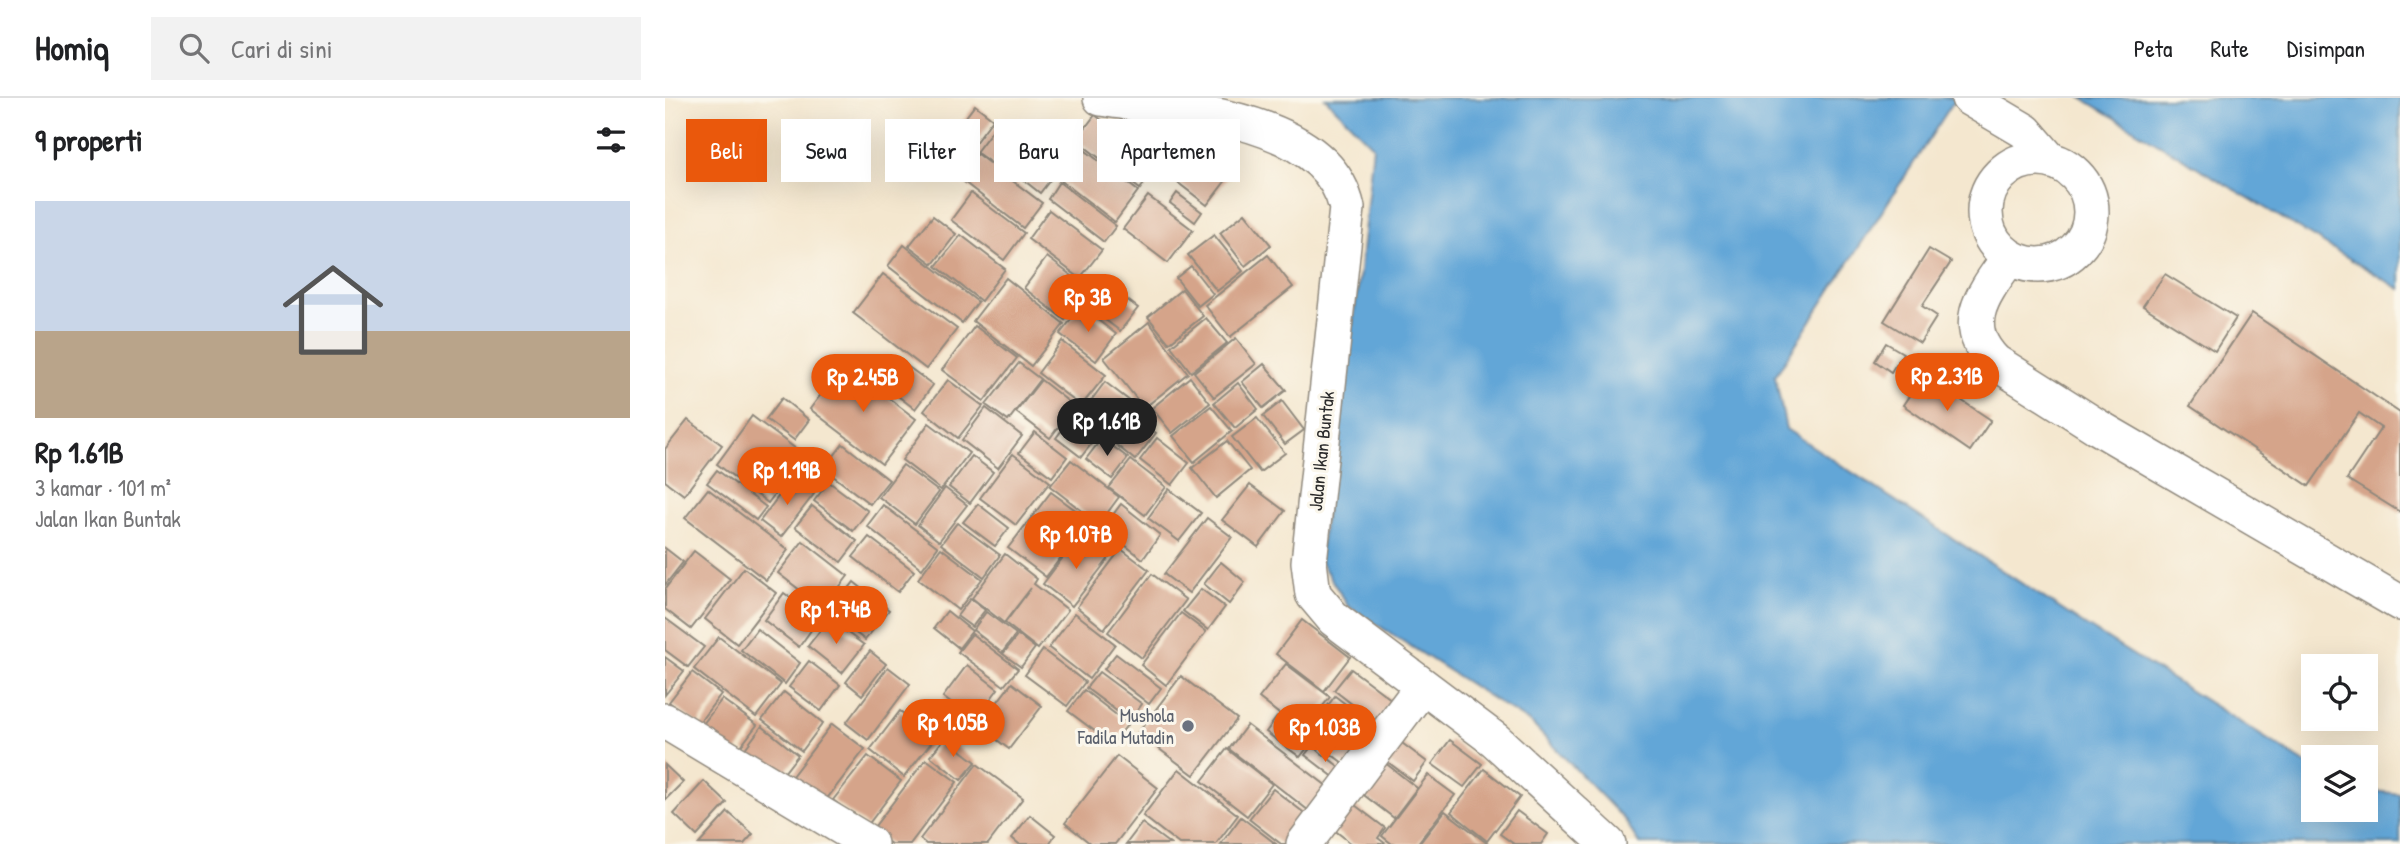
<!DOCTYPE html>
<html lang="id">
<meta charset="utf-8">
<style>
body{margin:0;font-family:"Patrick Hand",sans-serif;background:#f2f2f2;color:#202124;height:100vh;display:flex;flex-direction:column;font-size:26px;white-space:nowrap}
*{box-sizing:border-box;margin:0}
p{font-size:23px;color:#757577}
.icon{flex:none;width:38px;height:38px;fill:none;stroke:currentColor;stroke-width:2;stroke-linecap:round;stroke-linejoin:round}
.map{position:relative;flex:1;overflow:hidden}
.sheet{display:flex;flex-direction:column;background:#fff;width:665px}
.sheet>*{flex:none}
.top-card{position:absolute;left:21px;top:21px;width:665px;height:63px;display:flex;gap:14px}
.buttons{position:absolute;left:1636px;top:556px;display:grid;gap:14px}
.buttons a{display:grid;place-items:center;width:77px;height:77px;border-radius:0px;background:#fff;box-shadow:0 7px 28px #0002;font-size:35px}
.price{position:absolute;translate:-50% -60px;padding:0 16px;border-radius:24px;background:#ea580c;color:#fff;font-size:23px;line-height:46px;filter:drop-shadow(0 2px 4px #0008)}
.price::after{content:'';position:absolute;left:50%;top:42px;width:21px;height:16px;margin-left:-10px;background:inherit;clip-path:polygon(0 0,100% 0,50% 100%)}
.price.active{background:#222;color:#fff}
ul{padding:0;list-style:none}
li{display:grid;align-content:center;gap:14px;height:371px;padding:0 35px}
li span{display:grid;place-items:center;height:217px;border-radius:0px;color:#555}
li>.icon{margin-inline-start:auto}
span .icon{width:126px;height:126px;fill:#fffc;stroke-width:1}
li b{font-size:30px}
h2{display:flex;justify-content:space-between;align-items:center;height:84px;padding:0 35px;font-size:30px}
.pill{padding:0 24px;border-radius:0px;background:#fff;box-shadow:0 7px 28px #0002;font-size:24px;line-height:63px}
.pill.active{background:#ea580c;color:#fff}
header{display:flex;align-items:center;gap:42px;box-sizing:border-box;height:98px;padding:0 35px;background:#fff;border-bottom:2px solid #e0e0e0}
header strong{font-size:33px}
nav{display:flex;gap:38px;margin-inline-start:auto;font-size:24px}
.search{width:490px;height:63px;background:#f2f2f2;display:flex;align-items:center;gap:18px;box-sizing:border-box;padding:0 24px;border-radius:0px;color:#757577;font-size:26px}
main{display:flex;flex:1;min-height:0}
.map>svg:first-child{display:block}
</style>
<header>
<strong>Homiq</strong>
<div class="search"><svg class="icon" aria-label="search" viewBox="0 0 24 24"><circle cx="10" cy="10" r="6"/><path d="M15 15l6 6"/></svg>Cari di sini</div>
<nav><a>Peta</a><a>Rute</a><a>Disimpan</a></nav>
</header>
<main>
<section class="sheet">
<h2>9 properti<svg class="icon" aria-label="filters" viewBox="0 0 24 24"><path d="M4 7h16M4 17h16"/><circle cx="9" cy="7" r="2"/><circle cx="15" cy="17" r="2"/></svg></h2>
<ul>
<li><span style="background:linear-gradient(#c9d6e8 60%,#b9a48a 0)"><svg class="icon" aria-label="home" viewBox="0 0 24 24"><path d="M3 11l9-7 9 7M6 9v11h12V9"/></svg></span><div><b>Rp 1.61B</b><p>3 kamar · 101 m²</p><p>Jalan Ikan Buntak</p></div></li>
</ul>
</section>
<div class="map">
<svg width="1735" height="746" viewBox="0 0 1735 746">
<rect width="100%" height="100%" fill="#fbf7ec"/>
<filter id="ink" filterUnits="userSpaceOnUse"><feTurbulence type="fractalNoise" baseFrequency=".0143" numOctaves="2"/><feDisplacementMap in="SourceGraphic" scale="14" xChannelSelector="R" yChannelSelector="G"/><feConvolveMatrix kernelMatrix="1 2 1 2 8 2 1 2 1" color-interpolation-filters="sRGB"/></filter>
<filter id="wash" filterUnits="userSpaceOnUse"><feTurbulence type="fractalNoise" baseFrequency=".00686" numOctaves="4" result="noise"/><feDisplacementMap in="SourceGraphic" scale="28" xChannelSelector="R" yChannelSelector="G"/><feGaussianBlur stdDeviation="1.57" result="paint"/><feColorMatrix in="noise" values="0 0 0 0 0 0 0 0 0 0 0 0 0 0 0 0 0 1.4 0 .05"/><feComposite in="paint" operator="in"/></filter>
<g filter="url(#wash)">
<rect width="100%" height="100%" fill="#f4e7cf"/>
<g fill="#62a6d7" stroke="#466881" stroke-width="2">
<path d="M660 0H1299L1287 6 1110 278 1121 331 1417 525 1648 670V712H1701V692L1735 696V746H974L960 722 867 626 683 508 654 462 695 173 708 48Z"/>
<path d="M1417 0H1735V191L1695 167Z"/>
</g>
<g id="blocks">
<g fill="#d5a48a">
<path d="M310 7 328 21 303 54 285 40Z"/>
<path d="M430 17 494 66 475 91 411 42Z"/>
<path d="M333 25 364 48 341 76 311 54Z"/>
<path d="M520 36 568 73 542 107 494 70Z"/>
<path d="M374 46 398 65 375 95 351 76Z"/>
<path d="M417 50 473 93 450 124 394 81Z"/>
<path d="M312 56 377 105 358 130 294 80Z"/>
<path d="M394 84 451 128 439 144 383 101Z"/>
<path d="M306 95 359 135 339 162 286 122Z"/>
<path d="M512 95 537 114 530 124 505 105Z"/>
<path d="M483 98 528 132 503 165 458 131Z"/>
<path d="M384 112 437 152 415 180 363 141Z"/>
<path d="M580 115 606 147 580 168 555 135Z"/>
<path d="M268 118 291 136 268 166 244 148Z"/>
<path d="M296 137 340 171 316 203 271 168Z"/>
<path d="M549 137 578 173 552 193 523 157Z"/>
<path d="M239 147 313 204 297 225 223 168Z"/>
<path d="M1264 151 1286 164 1257 208 1272 218 1255 245 1219 223Z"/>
<path d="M603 157 628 189 565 239 540 207Z"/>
<path d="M382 159 424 191 400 222 359 190Z"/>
<path d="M526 168 548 196 533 208 511 180Z"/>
<path d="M218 176 292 231 261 271 188 215Z"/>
<path d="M1500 176 1571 220 1550 253 1478 208Z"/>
<path d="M341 180 399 226 366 268 308 223Z"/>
<path d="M435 181 473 210 455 233 417 204Z"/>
<path d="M517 191 538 218 504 245 483 219Z"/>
<path d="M416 209 451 236 431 263 395 236Z"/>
<path d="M1587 215 1735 315V414L1682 381 1716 330 1694 315 1644 388 1525 308Z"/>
<path d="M541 220 562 245 526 274 506 248Z"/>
<path d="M484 224 523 275 479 310 439 260Z"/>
<path d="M310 228 352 260 319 303 277 272Z"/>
<path d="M571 240 591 266 549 299 529 274Z"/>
<path d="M397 243 441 277 416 308 373 275Z"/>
<path d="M1221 245 1238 255 1226 274 1210 263Z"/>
<path d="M230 259 268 287 250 311 212 282Z"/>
<path d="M354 265 375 281 343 323 321 307Z"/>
<path d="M179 266 251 321 217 366 145 311Z"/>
<path d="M599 266 621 292 598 310 577 284Z"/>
<path d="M1258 277 1326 322 1305 353 1238 307Z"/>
<path d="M525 279 545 305 507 335 487 310Z"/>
<path d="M283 282 318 308 293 340 259 313Z"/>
<path d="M376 282 409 308 385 340 351 314Z"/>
<path d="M440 284 470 307 449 335 419 312Z"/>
<path d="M573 285 593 311 570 330 549 305Z"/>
<path d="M117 300 144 322 129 342 101 321Z"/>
<path d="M617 303 639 332 620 346 598 318Z"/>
<path d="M546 308 567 333 529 364 508 338Z"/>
<path d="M321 310 357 338 333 370 297 342Z"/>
<path d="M411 313 437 332 416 359 391 340Z"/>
<path d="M87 318 139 357 103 405 52 366Z"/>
<path d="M469 319 491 335 470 362 449 345Z"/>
<path d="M592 320 620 355 595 374 567 339Z"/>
<path d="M23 322 57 347 19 397 0 383V351Z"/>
<path d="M264 325 304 355 276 392 237 362Z"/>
<path d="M370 334 402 359 387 379 354 355Z"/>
<path d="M437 340 463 360 447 381 421 361Z"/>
<path d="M492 340 524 365 507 387 475 362Z"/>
<path d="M562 343 585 372 551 400 527 370Z"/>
<path d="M178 346 224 382 205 406 159 371Z"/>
<path d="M348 356 385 384 351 427 315 400Z"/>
<path d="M307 358 328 374 305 405 284 389Z"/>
<path d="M406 362 454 399 434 426 385 388Z"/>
<path d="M466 362 501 389 480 417 444 390Z"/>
<path d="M238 367 274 394 250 426 214 399Z"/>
<path d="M52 372 101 409 91 422 42 385Z"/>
<path d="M128 379 149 396 116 439 95 423Z"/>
<path d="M164 384 203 413 188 433 149 403Z"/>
<path d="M585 387 620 413 593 449 557 422Z"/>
<path d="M280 390 302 407 274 443 253 427Z"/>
<path d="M43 391 123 452 101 482 20 420Z"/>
<path d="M504 391 536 415 514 443 483 420Z"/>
<path d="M386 394 424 422 381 479 343 450Z"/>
<path d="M313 406 344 430 330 448 298 424Z"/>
<path d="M456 406 495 437 478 461 438 430Z"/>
<path d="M218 407 273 449 257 471 202 428Z"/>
<path d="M147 408 192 443 176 464 130 429Z"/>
<path d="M542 420 567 439 524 495 499 476Z"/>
<path d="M292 425 335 457 319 479 276 446Z"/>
<path d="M415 437 444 460 407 508 378 486Z"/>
<path d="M204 439 249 473 233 494 188 459Z"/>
<path d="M138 443 183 478 158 510 113 475Z"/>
<path d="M0 450 18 464 0 487Z"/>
<path d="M276 450 317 481 293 512 253 481Z"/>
<path d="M456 451 484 472 439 531 412 509Z"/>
<path d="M29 453 65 481 26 531 0 511V491Z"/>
<path d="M340 456 372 481 369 486 403 512 373 551 340 525 366 490 339 525 307 500Z"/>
<path d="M556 464 580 484 564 506 539 486Z"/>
<path d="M79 470 111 495 72 546 40 521Z"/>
<path d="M487 476 521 502 477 560 443 534Z"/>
<path d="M189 484 224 512 200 542 165 515Z"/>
<path d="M536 491 560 509 543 532 518 513Z"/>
<path d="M119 495 154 521 134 549 99 522Z"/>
<path d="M305 501 320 512 307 529 292 518Z"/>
<path d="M282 513 307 533 294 550 269 530Z"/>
<path d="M321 514 351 536 337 555 308 532Z"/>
<path d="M410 515 450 546 424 581 384 550Z"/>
<path d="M516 515 541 534 501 587 476 567Z"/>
<path d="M0 520 39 549 23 569 0 552Z"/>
<path d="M164 521 199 547 177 575 143 548Z"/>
<path d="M637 522 685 559 659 593 611 556Z"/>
<path d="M92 531 135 565 120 586 76 552Z"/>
<path d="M307 536 353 571 339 588 293 554Z"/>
<path d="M353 537 370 550 356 569 338 556Z"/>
<path d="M54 539 116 586 91 619 29 571Z"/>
<path d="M378 552 420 584 402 608 360 577Z"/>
<path d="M205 553 221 566 197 597 181 584Z"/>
<path d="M451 556 496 590 484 606 439 571Z"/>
<path d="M0 559 19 573 0 597Z"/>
<path d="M144 563 175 587 156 613 124 589Z"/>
<path d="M621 566 665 599 637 634 594 600Z"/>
<path d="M302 567 333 591 309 623 278 599Z"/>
<path d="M223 569 245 586 203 642 181 625Z"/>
<path d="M686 571 727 602 710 624 669 592Z"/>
<path d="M27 574 56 596 33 626 4 604Z"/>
<path d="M434 574 477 606 465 623 421 590Z"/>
<path d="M516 578 572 621 529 677 473 635Z"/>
<path d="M347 585 377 608 344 651 314 628Z"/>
<path d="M419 592 463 626 447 646 403 613Z"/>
<path d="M119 594 158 625 137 653 97 622Z"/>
<path d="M670 598 712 630 682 668 641 637Z"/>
<path d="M57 601 92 627 69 657 35 630Z"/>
<path d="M235 613 270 640 239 679 205 652Z"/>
<path d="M612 619 646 645 635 659 601 634Z"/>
<path d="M167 626 200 651 157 707 124 682Z"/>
<path d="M582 627 671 695 652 719 564 651Z"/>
<path d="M97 628 133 657 115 680 79 652Z"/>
<path d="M729 639 762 664 748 683 715 658Z"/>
<path d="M280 640 311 664 296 682 265 658Z"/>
<path d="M785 642 817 666 799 689 767 666Z"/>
<path d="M647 648 681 674 674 683 640 657Z"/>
<path d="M562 651 607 686 582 718 537 683Z"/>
<path d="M203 658 236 683 202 728 168 702Z"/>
<path d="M452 658 493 690 450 746H426L400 725Z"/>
<path d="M714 660 752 690 729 720 691 691Z"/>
<path d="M261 661 292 684 245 746H226L207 732Z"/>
<path d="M312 666 358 700 323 746H261L255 741Z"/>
<path d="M0 667 18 684 0 702Z"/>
<path d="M514 671 573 717 551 746H514L478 718Z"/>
<path d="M819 671 855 699 822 743 786 714Z"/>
<path d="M763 677 790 697 752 746H727L717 738Z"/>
<path d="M39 683 62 705 32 738 9 716Z"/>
<path d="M608 691 651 724 634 746H616L584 721Z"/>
<path d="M682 701 720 730 713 740 721 746H687L663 727Z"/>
<path d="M780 713 823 746H754Z"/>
<path d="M852 713 883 736 876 746H849L835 736Z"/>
<path d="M63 714 88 736 79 746H34Z"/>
<path d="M365 717 390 737 384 746H354L347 740Z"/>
<path d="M576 719 611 746H556Z"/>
<path d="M477 725 505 746H461Z"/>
</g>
</g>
</g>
<g filter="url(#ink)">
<use href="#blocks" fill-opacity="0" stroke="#90897d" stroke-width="2"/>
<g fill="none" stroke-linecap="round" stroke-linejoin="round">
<defs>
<g id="minor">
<path d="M436 0C513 13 661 17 682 110L644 464 648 496 669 521 830 642 943 746"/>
<path d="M1304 0 1360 33 1385 62"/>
<circle cx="1373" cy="114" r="53"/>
<path d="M1344 160C1320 194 1292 226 1330 264L1431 328 1735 505"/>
<path d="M0 623 205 746"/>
<path d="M639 746 757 589"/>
</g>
</defs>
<use href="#minor" stroke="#90897d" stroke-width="38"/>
<use href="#minor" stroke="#fff" stroke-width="35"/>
</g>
</g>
<circle fill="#6b7280" stroke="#fbf7ec" stroke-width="2.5" cx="523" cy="628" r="7"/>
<g text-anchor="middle" stroke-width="6" stroke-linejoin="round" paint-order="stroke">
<g font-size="19" fill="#2b2b2b" stroke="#fbf7ec">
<text transform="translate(656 353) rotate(-84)" y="7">Jalan Ikan Buntak</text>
</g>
<g font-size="19" fill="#5b616d" stroke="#fbf7ec" text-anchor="end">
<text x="509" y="624">Mushola<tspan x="509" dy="22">Fadila Mutadin</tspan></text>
</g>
</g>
</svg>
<div class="buttons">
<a><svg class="icon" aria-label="locate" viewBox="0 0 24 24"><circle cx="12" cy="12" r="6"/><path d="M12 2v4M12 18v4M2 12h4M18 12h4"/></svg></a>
<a><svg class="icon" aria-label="layers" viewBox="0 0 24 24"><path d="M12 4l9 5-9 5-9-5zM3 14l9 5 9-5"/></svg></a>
</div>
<b class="price" style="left:423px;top:236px">Rp 3B</b>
<b class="price" style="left:1282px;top:315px">Rp 2.31B</b>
<b class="price" style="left:198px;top:316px">Rp 2.45B</b>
<b class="price active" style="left:442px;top:360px">Rp 1.61B</b>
<b class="price" style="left:122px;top:409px">Rp 1.19B</b>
<b class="price" style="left:411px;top:473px">Rp 1.07B</b>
<b class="price" style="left:171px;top:548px">Rp 1.74B</b>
<b class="price" style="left:288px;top:661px">Rp 1.05B</b>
<b class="price" style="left:660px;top:666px">Rp 1.03B</b>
<div class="top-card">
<a class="pill active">Beli</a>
<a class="pill">Sewa</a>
<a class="pill">Filter</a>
<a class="pill">Baru</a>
<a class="pill">Apartemen</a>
</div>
</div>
</main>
